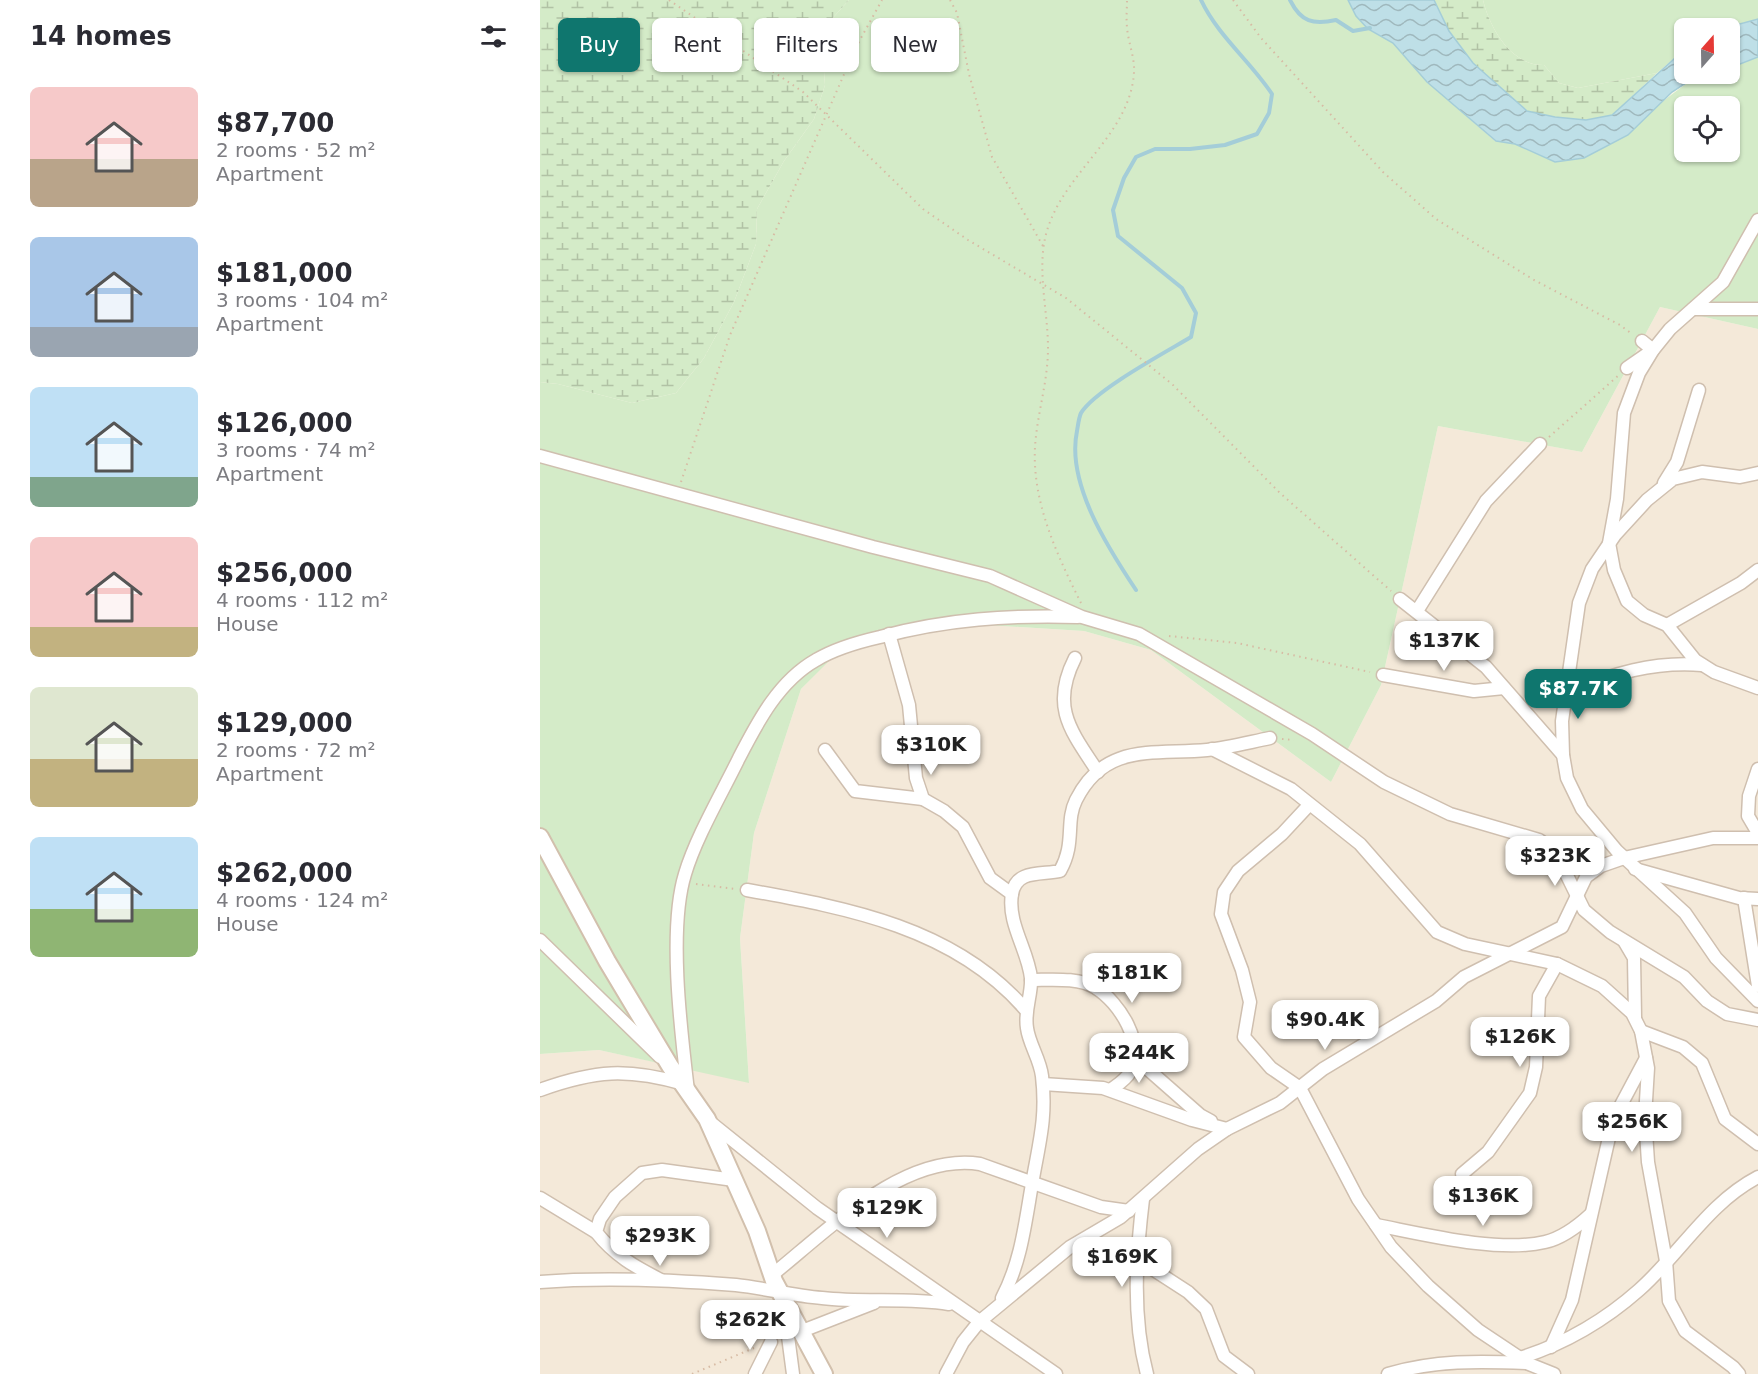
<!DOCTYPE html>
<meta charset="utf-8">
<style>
body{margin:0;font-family:"DejaVu Sans",sans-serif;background:#f2f2f3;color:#2b2b33;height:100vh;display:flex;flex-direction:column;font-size:22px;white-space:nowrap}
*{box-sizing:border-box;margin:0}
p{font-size:20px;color:#7c7c81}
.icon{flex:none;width:33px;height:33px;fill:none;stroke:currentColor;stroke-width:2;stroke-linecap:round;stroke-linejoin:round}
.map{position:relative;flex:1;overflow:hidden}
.drawer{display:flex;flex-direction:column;background:#fff;width:540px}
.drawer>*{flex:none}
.top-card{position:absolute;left:18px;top:18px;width:570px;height:54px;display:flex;gap:12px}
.needle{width:39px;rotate:20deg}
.fabs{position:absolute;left:1134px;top:18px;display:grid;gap:12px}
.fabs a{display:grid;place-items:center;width:66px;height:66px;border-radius:9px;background:#fff;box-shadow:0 2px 4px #0004;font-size:30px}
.price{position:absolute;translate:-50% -51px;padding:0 14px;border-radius:12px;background:#fff;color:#222;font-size:20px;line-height:39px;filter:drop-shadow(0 2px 3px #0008)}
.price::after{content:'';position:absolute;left:50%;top:36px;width:18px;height:14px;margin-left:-9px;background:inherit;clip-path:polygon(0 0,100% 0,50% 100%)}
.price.active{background:#0f766e;color:#fff}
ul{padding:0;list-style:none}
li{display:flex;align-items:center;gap:18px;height:150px;padding:0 30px}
li span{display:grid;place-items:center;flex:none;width:168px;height:120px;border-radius:9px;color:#555}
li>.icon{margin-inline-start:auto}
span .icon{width:72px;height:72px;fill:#fffc;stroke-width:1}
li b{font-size:26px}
h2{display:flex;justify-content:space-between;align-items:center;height:72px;padding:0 30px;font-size:26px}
.tag{padding:0 21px;border-radius:9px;background:#fff;box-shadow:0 2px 4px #0004;font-size:21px;line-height:54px}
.tag.active{background:#0f766e;color:#fff}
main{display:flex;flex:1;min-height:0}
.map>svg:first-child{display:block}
</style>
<main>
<section class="drawer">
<h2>14 homes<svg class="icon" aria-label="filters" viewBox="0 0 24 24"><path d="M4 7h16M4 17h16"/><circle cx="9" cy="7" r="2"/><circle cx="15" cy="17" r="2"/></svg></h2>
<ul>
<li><span style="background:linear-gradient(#f6c9c9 60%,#b9a48a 0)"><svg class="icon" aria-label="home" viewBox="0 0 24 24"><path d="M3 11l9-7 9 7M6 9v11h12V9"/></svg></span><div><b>$87,700</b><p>2 rooms · 52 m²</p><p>Apartment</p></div></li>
<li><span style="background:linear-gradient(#a9c7e8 75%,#9aa5b1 0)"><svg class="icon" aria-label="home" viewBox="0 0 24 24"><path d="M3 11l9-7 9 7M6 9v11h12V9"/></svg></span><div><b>$181,000</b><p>3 rooms · 104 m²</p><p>Apartment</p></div></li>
<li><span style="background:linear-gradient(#bfe0f5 75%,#7fa58c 0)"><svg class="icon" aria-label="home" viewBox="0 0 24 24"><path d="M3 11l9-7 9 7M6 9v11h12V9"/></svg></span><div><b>$126,000</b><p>3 rooms · 74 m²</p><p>Apartment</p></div></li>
<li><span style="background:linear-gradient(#f6c9c9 75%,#c2b280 0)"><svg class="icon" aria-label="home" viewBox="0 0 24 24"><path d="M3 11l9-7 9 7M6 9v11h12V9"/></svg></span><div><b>$256,000</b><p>4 rooms · 112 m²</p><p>House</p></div></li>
<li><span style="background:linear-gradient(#dfe7d0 60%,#c2b280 0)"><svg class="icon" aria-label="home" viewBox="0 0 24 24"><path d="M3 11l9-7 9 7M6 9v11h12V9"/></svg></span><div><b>$129,000</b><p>2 rooms · 72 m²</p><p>Apartment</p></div></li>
<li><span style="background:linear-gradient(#bfe0f5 60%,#8fb573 0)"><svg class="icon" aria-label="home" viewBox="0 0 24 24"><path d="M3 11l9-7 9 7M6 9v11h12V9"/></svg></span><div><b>$262,000</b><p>4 rooms · 124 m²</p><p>House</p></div></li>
</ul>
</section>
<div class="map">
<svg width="1218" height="1374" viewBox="0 0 1218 1374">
<defs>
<pattern id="wetland-marsh" width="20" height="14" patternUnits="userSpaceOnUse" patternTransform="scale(1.5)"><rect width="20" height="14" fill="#d4ebc8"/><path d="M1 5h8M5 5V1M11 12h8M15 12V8" fill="none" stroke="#b1c2a5"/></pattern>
<pattern id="water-waves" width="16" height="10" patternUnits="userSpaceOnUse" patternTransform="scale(1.5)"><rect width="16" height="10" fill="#bedfe7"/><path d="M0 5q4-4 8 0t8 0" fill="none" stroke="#9fb8bd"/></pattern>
</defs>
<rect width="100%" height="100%" fill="#fcf6ea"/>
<path fill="#f4e9d9" d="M1120 307 1218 329V1374H0V1054L59 1050 209 1082 200 938 214 833 261 689 293 656 415 623 544 631 611 650 791 782 841 685 898 426 1042 452Z"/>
<g fill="#d4ebc8" fill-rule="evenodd">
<path d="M309 0H808L816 16 828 29 853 43 887 82 955 141 975 144 1015 162 1044 158 1062 147 1155 77 1167 74H1190V68L1218 57V329L1120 307 1042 452 898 426 841 685 791 782 611 650 544 631 415 623 294 656 261 689 214 833 200 938 209 1083 59 1050 0 1054V382L18 384 92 403 136 393 164 358 194 302 216 244 217 209 244 161 274 119 285 85 281 31ZM1144 106H1190V152H1144Z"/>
<path d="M943 0H1218V19L1185 28H1144V50L1117 73 1038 88 1019 83 1004 65C972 66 950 29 943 0Z"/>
</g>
<g fill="url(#wetland-marsh)">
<path d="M0 0H309L281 31 285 85 274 119 244 161 217 209 216 244 194 302 164 358 136 393 92 403 18 384 0 382Z"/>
<path d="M894 0H943C950 29 972 66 1004 65L1019 83 1038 88 1117 73 1072 115 1046 120 1015 117 987 111 933 63 909 31Z"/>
</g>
<g fill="url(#water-waves)" stroke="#a4cdd8" stroke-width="1.5">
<path d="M808 0H894L909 31 933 63 987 111 1015 117 1046 120 1072 115 1144 50V74H1167L1155 77 1132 92 1088 135 1044 158 1015 162 975 144 956 141 887 82 853 43 828 29 816 16Z"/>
<path d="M1218 19V57L1190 68V28H1185Z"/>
</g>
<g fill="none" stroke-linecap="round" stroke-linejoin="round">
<g stroke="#a4cdd8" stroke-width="4">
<path d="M750 0C761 22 773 25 796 20L813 31 830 28"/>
<path d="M596 590C568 548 526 483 537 431 538 425 539 417 541 413 555 390 626 352 651 337L656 313 642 288 578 236 573 210 584 178 596 157 615 149H650L685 145 717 134 729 113 732 94C710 61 678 36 661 0"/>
</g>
<defs>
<g id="street">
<path d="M1218 220 1183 282 1130 329 1113 350 1099 373 1084 413 1077 499 1069 543 1074 570 1087 601 1104 615 1127 625 1155 660 1174 672 1218 688"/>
<path d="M1153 309H1218"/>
<path d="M1087 368 1113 350 1102 341"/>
<path d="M0 456 333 547 450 576 542 617 599 634 772 734 844 782 910 814 999 840 1015 851 1044 910 1070 932 1144 977 1167 1001 1187 1014 1218 1020"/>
<path d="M1218 473 1200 477 1162 472 1133 479 1107 500 1075 535 1052 569 1039 603 1022 721 1023 755 1027 778 1042 809 1077 851 1145 913 1176 958 1218 1001"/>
<path d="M1124 483 1137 462 1159 390"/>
<path d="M860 599 946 667 1023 755"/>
<path d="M877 611 946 501 1000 444"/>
<path d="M1127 625 1201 583 1218 570"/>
<path d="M349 634 369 705 376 778 383 799 404 811 423 827 450 878 472 894"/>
<path d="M535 658C510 707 531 731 558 772"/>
<path d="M843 675 934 691 964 688"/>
<path d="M1028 692C1072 674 1113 661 1162 665"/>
<path d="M672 749 751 789 820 844 897 932 925 944 1017 964 1062 986 1092 1013 1101 1031 1108 1068 1105 1117 1108 1162 1126 1261 1129 1301 1145 1331 1193 1367 1199 1374"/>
<path d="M285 750 315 791 383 799"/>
<path d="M1218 769 1209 796 1208 816 1218 833"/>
<path d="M769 805 742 834 698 871 684 892 681 914 702 970 710 1002 704 1037 731 1068 760 1088 818 1199 851 1247 888 1286 938 1330 989 1364 1014 1374"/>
<path d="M1095 869 1199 898 1218 899"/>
<path d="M207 890C308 908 415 928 485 1009"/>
<path d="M1204 898 1218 986"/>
<path d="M0 940 120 1057"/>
<path d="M1084 941 1094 958 1095 1017"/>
<path d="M491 980C510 980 539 977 556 988 579 1002 606 1044 590 1072 586 1080 577 1085 570 1090"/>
<path d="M1101 1031 1143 1047 1162 1063 1185 1119 1218 1144"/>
<path d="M594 1057 660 1115 671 1121"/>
<path d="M503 1084 563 1088 652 1120 687 1129"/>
<path d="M0 1090C55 1070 87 1068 144 1084"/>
<path d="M148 1091C141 1032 128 929 145 874 156 837 182 793 199 758 218 721 239 681 276 660 296 648 318 642 340 637 406 619 470 615 538 617"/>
<path d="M170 1122 277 1208 516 1374"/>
<path d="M922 1174 948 1152 990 1093 996 1067 999 996 1017 964"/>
<path d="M0 1198 56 1232"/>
<path d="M603 1199C596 1257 592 1317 607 1374"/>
<path d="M836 1225C883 1234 958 1253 1005 1242 1023 1238 1038 1226 1051 1214"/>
<path d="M597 1259 648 1292 666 1309 684 1356 708 1374"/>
<path d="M232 1275C287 1231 364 1152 440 1164L561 1207 589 1211"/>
<path d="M121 1280C95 1267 74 1255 56 1232L60 1219 75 1197 102 1173 122 1170 194 1180"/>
<path d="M0 1282C64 1277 132 1280 196 1285 225 1288 253 1296 282 1298 324 1303 367 1297 409 1304"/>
<path d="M462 1298C481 1262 485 1224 492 1184 499 1143 507 1118 502 1076 500 1059 489 1044 487 1028 484 1010 492 995 491 978 488 950 467 923 472 894 476 869 502 875 520 871 536 843 525 822 536 800 565 742 614 755 667 750 688 748 710 742 730 738"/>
<path d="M244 1306 253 1374"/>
<path d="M262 1331 334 1303"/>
<path d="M1011 1347 1032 1300 1073 1120 1106 1058"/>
<path d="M980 1358C1024 1344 1064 1321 1099 1290 1140 1254 1168 1203 1218 1177"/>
<path d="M215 1374 231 1342"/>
<path d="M406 1374 423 1342 439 1322 530 1247 581 1217 658 1149 687 1129 740 1103 783 1069 896 1001 924 977 1022 927 1046 877 1061 866 1084 858 1173 838H1218"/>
<path d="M848 1374C895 1360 939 1361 987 1363"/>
</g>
<path id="secondary" d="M0 837 67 961 130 1066 167 1119 217 1231 234 1281 284 1374"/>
</defs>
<use href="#street" stroke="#cfbfaf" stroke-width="15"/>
<use href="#secondary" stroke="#d2c0ad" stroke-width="20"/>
<g stroke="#d7bba4" stroke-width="2" stroke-dasharray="1.5 4.5" stroke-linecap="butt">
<path d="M129 0 263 92 383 209 428 240 526 298 632 384 740 493 851 591"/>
<path d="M410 0 417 13 429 74 452 157 503 246"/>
<path d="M693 0 721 38 843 172 896 219 994 280 1080 325 1092 334"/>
<path d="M1009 437 1079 375"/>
<path d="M141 482 190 335 316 47 342 0"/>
<path d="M541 603C517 555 492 502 495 447 497 414 508 382 508 348 508 307 494 261 510 222 530 169 591 131 594 72 595 58 588 42 587 27 586 18 587 9 587 0"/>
<path d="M629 636 697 643 830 672"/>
<path d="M742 739 754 740"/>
<path d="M156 884 195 889"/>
<path d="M152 1374 214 1348"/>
</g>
<use href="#street" stroke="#fff" stroke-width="12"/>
<use href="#secondary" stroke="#fff" stroke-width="16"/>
</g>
</svg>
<div class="fabs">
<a><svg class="needle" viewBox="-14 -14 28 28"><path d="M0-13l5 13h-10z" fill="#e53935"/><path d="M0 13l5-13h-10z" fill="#7c7c81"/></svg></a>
<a><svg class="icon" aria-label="locate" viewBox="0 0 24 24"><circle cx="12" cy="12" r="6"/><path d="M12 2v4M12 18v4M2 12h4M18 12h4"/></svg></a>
</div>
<b class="price" style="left:904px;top:672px">$137K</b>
<b class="price active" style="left:1038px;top:720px">$87.7K</b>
<b class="price" style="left:391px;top:776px">$310K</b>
<b class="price" style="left:1015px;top:887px">$323K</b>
<b class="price" style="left:592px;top:1004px">$181K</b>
<b class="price" style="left:785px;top:1051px">$90.4K</b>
<b class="price" style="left:980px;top:1068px">$126K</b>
<b class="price" style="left:599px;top:1084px">$244K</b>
<b class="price" style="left:1092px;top:1153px">$256K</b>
<b class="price" style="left:943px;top:1227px">$136K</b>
<b class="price" style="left:347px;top:1239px">$129K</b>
<b class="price" style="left:120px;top:1267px">$293K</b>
<b class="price" style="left:582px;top:1288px">$169K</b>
<b class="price" style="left:210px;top:1351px">$262K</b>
<div class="top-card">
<a class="tag active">Buy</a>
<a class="tag">Rent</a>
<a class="tag">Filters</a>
<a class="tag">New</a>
</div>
</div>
</main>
